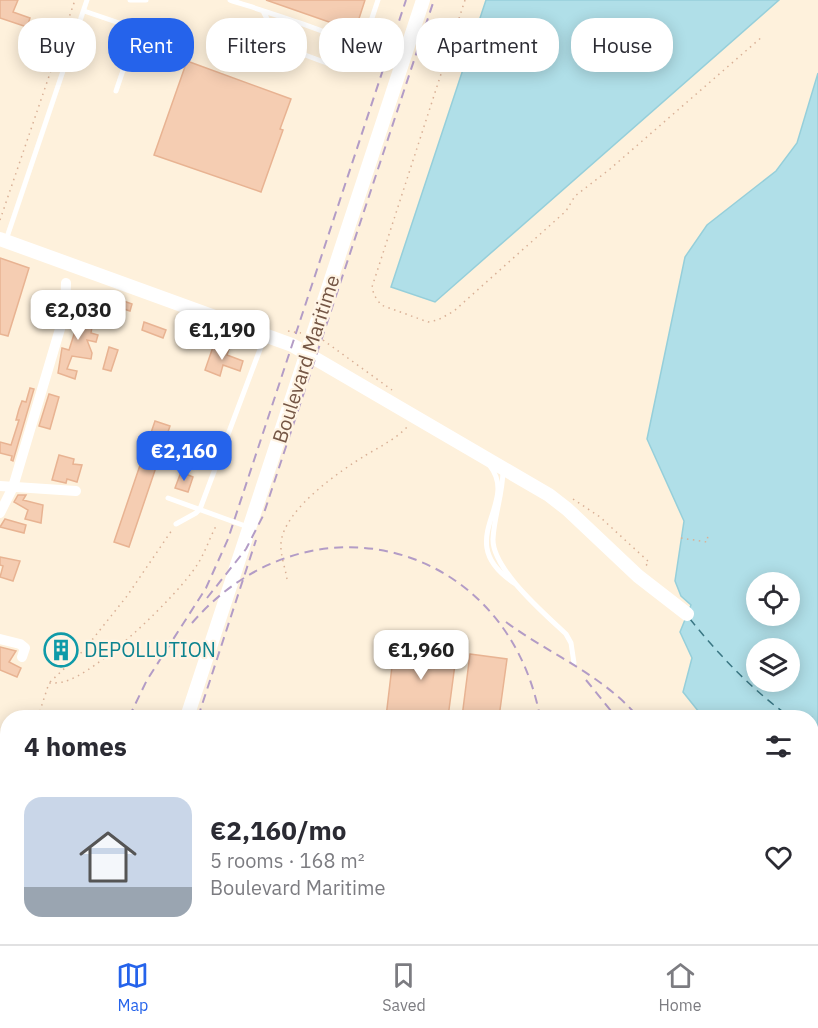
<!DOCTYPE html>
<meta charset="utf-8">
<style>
body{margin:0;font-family:"IBM Plex Sans",sans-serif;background:#f7f7f7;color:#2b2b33;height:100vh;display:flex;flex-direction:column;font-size:22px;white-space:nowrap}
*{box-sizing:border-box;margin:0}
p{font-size:20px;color:#7c7c81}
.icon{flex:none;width:33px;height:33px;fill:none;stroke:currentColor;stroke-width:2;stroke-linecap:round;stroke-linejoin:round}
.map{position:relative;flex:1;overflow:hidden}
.drawer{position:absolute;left:0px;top:710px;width:819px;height:236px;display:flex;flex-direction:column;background:#fff;border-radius:24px 24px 0 0;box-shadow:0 3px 15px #0003}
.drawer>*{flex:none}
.banner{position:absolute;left:18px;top:18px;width:783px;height:54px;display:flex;gap:12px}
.tools{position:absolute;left:746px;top:572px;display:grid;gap:12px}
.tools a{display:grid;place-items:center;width:54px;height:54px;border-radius:50%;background:#fff;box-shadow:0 3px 15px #0003;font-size:30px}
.price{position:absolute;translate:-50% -51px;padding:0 14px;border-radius:12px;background:#fff;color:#222;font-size:20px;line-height:39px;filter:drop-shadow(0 2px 3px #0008)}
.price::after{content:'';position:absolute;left:50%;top:36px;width:18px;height:14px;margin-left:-9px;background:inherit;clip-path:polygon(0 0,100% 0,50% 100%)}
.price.on{background:#2563eb;color:#fff}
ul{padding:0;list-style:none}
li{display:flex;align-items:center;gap:18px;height:150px;padding:0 24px}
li+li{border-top:2px solid #e1e1e2}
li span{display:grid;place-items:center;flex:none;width:168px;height:120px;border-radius:18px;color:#555}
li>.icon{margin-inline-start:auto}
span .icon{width:72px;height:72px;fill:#fffc;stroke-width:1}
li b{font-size:26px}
h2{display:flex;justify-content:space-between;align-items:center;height:72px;padding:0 24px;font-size:26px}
.pill{padding:0 21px;border-radius:24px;background:#fff;box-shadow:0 3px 15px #0003;font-size:21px;line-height:54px}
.pill.on{background:#2563eb;color:#fff}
.menu{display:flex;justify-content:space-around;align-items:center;height:84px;border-top:2px solid #e1e1e2;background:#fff;font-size:16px;color:#7c7c81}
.menu a{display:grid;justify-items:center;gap:3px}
.menu .on{color:#2563eb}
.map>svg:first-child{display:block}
</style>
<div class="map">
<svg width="818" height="944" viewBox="0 0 818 944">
<rect width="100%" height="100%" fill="#fef1dc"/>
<g fill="#b0dfe8" stroke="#96cfda" stroke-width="1.5" fill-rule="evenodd">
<path d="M486 0H779L435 302 391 287Z"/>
<path d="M818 73V944H679L680 938H812V717H703L683 692 692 658 680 632 691 605 681 596 675 581 684 521 647 439 685 257 707 225 776 171 797 143ZM756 582H789V615H756ZM756 648H789V681H756Z"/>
</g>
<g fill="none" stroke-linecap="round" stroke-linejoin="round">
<g stroke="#3a7683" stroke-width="1.5" stroke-dasharray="8 6" stroke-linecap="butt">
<path d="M690 619C719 655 752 690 790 717"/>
<path d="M812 733 818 737"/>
</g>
</g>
<g fill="#f5cdb2" stroke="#e8b392" stroke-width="1.5">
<path d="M0 0H18L13 12 30 18 27 27 0 18Z"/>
<path d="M266 0H365L355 31Z"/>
<path d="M187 61 291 99 280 129 283 130 261 192 154 155Z"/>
<path d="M0 258 29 268 8 336 0 334Z"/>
<path d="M104 294 132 304 130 311 102 302Z"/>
<path d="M73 303 91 309 87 325 92 327 91 333 98 335 96 342 87 340 92 353 91 359 72 356 67 369 77 371 75 379 58 373 62 348 69 350 76 328H74L77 316 72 315Z"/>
<path d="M144 322 166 330 163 338 142 330Z"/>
<path d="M214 344 229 349 227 355 243 361 240 371 223 365 220 376 205 370Z"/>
<path d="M109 347 118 350 111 371 103 369Z"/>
<path d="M30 388 34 389 13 461 11 460 12 456 0 453V442L11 445 19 420H16L19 409 22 401 26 402Z"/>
<path d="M49 394 59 397 50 429 39 426Z"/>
<path d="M155 421 170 426 129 547 114 542Z"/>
<path d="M59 455 74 459 73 464 82 465 77 482 67 479 66 483 52 480Z"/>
<path d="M181 472 193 477 188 492 175 488Z"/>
<path d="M18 495H26L23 500 43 505 41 523 25 519 28 510 14 502Z"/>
<path d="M5 519 26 525 24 533 0 527Z"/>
<path d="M0 557 20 561 13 581 0 577 3 566 0 565Z"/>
<path d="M395 641 457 649 448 717H386Z"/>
<path d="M0 647 16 651 9 662 21 668 17 677 0 670Z"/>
<path d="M470 654 507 659 499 717H462Z"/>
</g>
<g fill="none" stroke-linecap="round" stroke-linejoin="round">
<g stroke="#d9b096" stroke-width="1.5" stroke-dasharray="1.5 4.5" stroke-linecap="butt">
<path d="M465 0 372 287 374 295 381 305 428 322 438 320 454 311 566 211 575 196 610 169 763 36"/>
<path d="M0 220 75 0"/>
<path d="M288 331 301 333"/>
<path d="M323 340 392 390"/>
<path d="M573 499 600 517 649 562 644 568"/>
<path d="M681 538 707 542 708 535"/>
<path d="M287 579C285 567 280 554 281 543 284 509 340 471 366 455 381 446 396 439 408 426"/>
<path d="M50 682 84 650 127 596 172 530"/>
<path d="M38 717 49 683C54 683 59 683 63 682 97 674 178 595 197 565 205 553 210 537 217 524"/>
<path d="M0 840 8 825"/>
</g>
<g stroke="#fff" stroke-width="5">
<path d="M130 0H146"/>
<path d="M230 0C273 14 316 27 356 45L355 63 340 68 281 46 263 11"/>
<path d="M84 11 137 29 116 91"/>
<path d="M245 36 281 46"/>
<path d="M356 45 368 30 378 0"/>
<path d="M6 240 87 0"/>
<path d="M490 466C520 504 451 541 514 583"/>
<path d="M503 470C503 494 494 516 493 539 492 569 545 614 566 634L571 643 574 663"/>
<path d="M168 498 248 527"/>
<path d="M176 524 196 513 200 509 265 336"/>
</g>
<g stroke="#fff" stroke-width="10">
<path d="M0 486 76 491"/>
<path d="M0 513 13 487 65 312 66 283"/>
<path d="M0 639 20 644 25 648 22 657"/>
<path d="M139 944 141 938"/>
<path d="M517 944V938"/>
</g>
<g stroke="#fff" stroke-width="14">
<path d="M0 239 292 345 549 495 567 509 638 576 687 614"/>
<path d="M187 717 423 0"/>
<path d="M112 944 114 938"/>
</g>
<g stroke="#b39cc6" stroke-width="2" stroke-dasharray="9 6" stroke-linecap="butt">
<path d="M207 598 246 549 263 516 434 0"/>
<path d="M506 622C549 654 603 675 638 717"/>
<path d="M192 623C309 488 507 542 540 717"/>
<path d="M586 680 616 717"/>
<path d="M129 717 147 680 206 588 228 539 406 0"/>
<path d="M198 717 256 540"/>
<path d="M86 944 88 938"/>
<path d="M123 944 125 938"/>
<path d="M526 944 527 938"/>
<path d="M539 944 540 938"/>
<path d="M551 944 552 938"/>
<path d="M650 944V938"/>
<path d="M667 944 668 938"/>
</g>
</g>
<defs>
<symbol id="building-ring" viewBox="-11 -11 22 22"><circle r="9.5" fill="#fff4e4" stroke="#0f9aa8" stroke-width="1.5"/><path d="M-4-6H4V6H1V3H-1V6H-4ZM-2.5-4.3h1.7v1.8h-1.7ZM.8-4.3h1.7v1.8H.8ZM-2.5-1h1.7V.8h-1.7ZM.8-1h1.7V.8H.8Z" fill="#0f9aa8"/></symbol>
</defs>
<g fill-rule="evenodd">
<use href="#building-ring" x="42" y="631" width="38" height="38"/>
</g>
<g text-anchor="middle" stroke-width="4.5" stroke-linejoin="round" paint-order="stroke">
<g font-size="20" fill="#745544" stroke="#fff4e4">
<text transform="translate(306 359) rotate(-72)" y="7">Boulevard Maritime</text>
</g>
<g font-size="20" fill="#0d838f" stroke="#fff4e4" text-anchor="start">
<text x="84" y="657">DEPOLLUTION</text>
</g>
</g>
</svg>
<div class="tools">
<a><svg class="icon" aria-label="locate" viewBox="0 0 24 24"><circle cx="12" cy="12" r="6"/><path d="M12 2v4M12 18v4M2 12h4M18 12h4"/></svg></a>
<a><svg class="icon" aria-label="layers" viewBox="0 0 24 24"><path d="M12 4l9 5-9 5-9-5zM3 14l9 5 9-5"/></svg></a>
</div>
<b class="price" style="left:78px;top:341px">€2,030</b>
<b class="price" style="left:222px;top:361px">€1,190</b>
<b class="price on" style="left:184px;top:482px">€2,160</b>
<b class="price" style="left:421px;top:681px">€1,960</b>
<div class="banner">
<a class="pill">Buy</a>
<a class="pill on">Rent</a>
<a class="pill">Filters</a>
<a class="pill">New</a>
<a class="pill">Apartment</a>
<a class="pill">House</a>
</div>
<section class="drawer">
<h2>4 homes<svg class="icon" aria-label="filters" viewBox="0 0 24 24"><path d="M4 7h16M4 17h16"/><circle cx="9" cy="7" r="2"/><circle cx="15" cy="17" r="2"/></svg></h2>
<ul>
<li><span style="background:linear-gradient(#c9d6e8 75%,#9aa5b1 0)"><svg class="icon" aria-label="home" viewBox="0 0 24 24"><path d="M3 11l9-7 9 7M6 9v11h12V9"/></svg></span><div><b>€2,160/mo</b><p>5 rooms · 168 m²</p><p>Boulevard Maritime</p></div><svg class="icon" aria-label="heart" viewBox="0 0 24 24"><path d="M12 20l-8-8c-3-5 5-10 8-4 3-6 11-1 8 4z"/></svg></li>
</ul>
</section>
</div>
<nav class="menu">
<a class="on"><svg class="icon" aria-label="map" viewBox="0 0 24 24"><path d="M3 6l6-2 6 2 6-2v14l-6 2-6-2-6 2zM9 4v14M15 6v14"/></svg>Map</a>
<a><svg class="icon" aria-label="saved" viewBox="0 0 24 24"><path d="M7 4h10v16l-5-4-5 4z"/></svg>Saved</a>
<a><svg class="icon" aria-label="home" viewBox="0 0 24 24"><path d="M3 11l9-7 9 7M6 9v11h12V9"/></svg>Home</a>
</nav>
